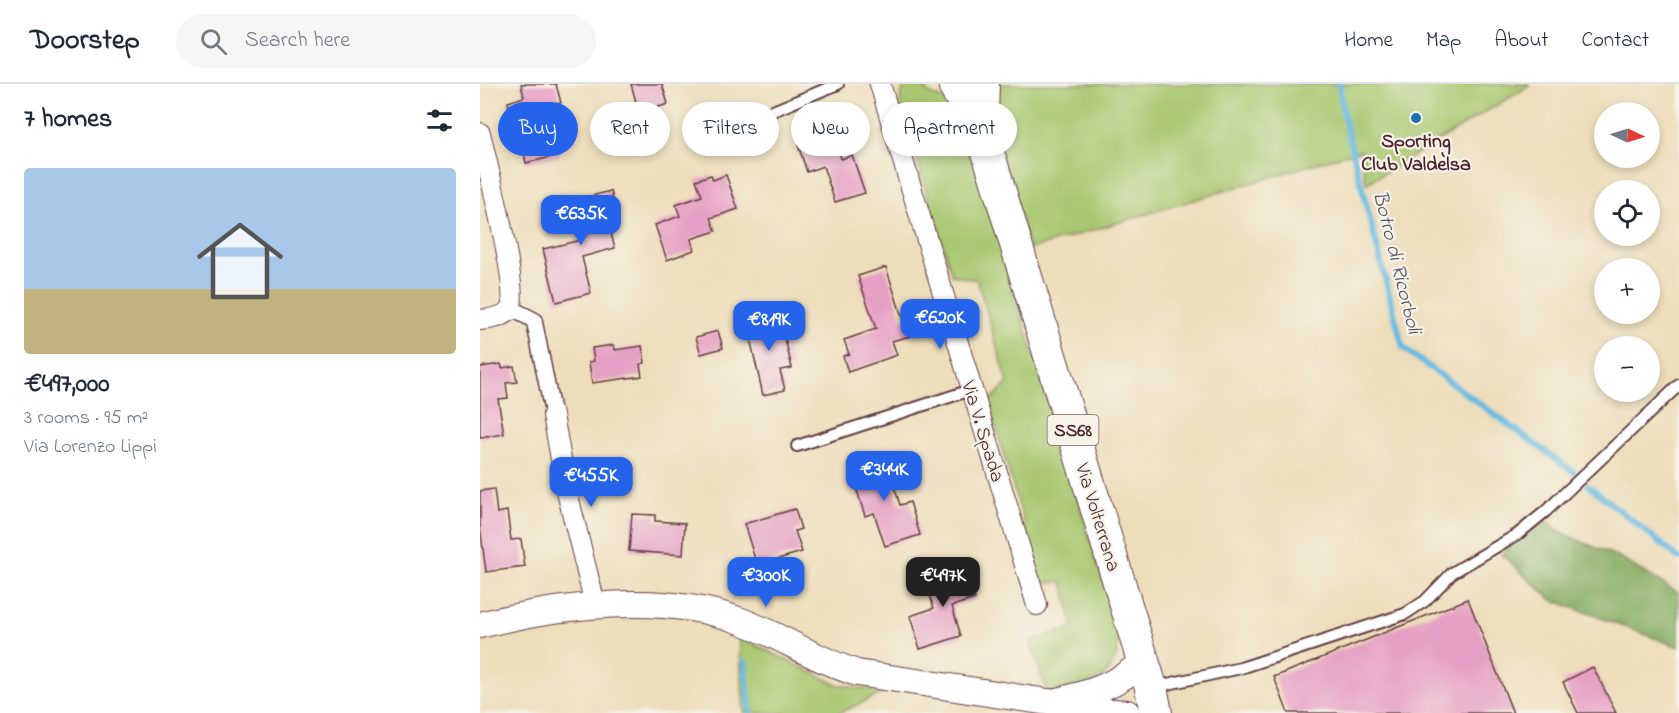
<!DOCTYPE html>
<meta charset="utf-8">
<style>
body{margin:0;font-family:"Indie Flower",sans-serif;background:#f6f6f7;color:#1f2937;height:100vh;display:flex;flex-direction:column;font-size:22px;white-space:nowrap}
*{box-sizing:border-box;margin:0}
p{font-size:20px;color:#747a83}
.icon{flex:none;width:33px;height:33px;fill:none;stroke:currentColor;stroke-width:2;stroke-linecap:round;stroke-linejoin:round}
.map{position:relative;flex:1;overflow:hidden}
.side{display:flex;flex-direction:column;background:#fff;width:480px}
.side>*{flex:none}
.top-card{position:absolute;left:18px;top:18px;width:570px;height:54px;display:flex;gap:12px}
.needle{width:39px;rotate:94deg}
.buttons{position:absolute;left:1114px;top:18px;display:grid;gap:12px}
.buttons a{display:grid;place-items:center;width:66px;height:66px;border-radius:50%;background:#fff;box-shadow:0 3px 9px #0003;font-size:30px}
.price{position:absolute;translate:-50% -51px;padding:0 14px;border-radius:12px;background:#2563eb;color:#fff;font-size:20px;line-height:39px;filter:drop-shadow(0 2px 3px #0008)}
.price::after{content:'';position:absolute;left:50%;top:36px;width:18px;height:14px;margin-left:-9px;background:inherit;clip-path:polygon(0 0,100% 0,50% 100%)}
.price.selected{background:#222;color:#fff}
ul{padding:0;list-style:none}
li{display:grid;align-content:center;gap:12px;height:318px;padding:0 24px}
li span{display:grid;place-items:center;height:186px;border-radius:6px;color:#555}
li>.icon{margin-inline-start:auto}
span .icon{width:108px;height:108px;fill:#fffc;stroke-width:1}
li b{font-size:26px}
h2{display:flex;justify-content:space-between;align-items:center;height:72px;padding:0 24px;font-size:26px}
.tag{padding:0 21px;border-radius:27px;background:#fff;box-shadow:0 3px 9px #0003;font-size:21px;line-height:54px}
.tag.selected{background:#2563eb;color:#fff}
header{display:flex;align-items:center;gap:36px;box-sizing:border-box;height:84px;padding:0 30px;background:#fff;border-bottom:2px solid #e0e1e3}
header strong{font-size:28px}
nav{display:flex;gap:33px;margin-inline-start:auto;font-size:21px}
.search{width:420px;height:54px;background:#f6f6f7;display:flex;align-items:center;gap:15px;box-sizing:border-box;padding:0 21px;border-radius:33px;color:#747a83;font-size:22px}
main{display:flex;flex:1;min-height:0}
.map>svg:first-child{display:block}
</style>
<header>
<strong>Doorstep</strong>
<div class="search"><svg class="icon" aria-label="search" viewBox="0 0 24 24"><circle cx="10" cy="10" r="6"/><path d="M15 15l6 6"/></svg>Search here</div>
<nav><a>Home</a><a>Map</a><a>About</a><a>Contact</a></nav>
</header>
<main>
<section class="side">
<h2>7 homes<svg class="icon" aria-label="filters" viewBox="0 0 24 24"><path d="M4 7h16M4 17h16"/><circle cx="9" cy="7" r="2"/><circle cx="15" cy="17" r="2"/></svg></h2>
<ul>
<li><span style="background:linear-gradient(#a9c7e8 65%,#c2b280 0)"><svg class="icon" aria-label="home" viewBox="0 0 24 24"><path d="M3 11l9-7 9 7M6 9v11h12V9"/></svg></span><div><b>€497,000</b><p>3 rooms · 95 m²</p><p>Via Lorenzo Lippi</p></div></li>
</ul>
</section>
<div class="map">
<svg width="1199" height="629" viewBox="0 0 1199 629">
<rect width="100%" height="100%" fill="#f7f3e8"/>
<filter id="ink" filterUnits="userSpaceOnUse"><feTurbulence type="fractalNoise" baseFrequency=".0167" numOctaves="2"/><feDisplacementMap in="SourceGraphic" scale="12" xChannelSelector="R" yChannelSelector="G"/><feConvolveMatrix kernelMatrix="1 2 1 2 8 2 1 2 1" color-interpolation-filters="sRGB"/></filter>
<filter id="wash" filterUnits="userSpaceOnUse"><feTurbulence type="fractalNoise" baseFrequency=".008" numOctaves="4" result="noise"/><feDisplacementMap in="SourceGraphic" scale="24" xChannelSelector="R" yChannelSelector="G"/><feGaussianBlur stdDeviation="1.35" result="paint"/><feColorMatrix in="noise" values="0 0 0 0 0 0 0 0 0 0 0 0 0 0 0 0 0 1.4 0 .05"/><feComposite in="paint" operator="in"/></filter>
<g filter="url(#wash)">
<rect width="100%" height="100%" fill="#edddba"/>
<g fill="#a8c76f" stroke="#79734d" stroke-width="1.5">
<path d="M426 0H440L450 10 472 19 487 51 639 551C637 603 609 598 567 609L550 557 593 544 583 498H562L508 318 528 299 497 196 472 191 420 20 421 10Z"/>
<path d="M519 0H1048L1049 2 886 100 881 66 550 165 510 33 512 11Z"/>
<path d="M259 553 356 600 405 608 359 629H264Z"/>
</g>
<path fill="#86ac62" stroke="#686646" stroke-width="1.5" d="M1065 434 1077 447 1136 472 1199 509V563L1072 516 1021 470Z"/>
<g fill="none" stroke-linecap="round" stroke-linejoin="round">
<g stroke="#65b9e1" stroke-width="6">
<path d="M859 0 864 34 923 264 1094 388"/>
<path d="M1108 401 1199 474"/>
<path d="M265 577 270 629"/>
</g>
</g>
<g id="blocks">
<g fill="#e6a0c5">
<path d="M41 0H76L81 19 69 21 80 71 46 79 39 44 34 45 28 18 44 13Z"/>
<path d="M151 0H182L188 20 159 29Z"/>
<path d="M353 49 361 75 372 71 385 109 355 118 343 82 327 88 318 61Z"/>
<path d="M231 91 233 96 246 91 258 125 231 134 236 147 211 155 214 166 187 176 175 141 200 132 196 121 222 112 216 96Z"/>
<path d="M131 107 137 131 127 134 135 164 102 173 111 209 76 218 63 165 101 156 91 117Z"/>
<path d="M406 183 423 236 448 229 452 246 412 257 417 271 368 288 363 272 369 270 364 256 396 245 378 192Z"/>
<path d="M299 229 312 284 300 286 305 306 283 311 266 237Z"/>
<path d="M238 247 243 264 221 270 216 253Z"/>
<path d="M134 261 135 266 162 262 165 279 160 280 162 292 112 299 109 278 114 277 112 264Z"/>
<path d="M21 280 22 284 34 282 37 298 26 299 28 314 18 315 24 350 0 354V283Z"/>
<path d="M405 373 420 421 430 418 440 451 405 462 394 429 385 432 370 384Z"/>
<path d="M14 405 17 429 27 427 31 456 41 455 45 483 6 488 0 442V407Z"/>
<path d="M315 425 321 445 315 447 322 468 277 481 264 440Z"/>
<path d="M152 430 175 431V437L205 439 203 471 149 467Z"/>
<path d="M485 483 495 515 472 522 481 552 440 565 430 532 454 524 445 496Z"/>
<path d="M988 515 1033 629H808L794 593Z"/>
<path d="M1113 583 1136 629H1098L1083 598Z"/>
</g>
</g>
</g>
<g filter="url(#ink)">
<use href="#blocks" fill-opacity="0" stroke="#623c40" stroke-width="1.5"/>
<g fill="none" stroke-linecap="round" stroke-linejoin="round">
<defs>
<g id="service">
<path d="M228 54 358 0"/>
<path d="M317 362 491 306"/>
<path d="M674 603 761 584 925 530 945 517 972 489 1038 450 1066 427 1199 301"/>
</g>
<path id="pedestrian" d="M30 224 54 236 73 331"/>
<g id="minor">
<path d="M400 0 557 521"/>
<path d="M0 49C6 75 40 208 30 225 24 234 9 235 0 236"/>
<path d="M73 331 87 408 112 508 113 521"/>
</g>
<g id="tertiary">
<path d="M0 541C78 521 183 508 261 537 301 552 336 576 377 589L568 618 595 625 647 629"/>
<path d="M577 617C612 609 636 601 663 578"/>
</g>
<g id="primary">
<path d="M503 0 502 32 505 49"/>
<path d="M475 3 497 41 507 65 671 603 676 629"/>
</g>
</defs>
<use href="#service" stroke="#623c40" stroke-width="14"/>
<use href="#pedestrian" stroke="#623c40" stroke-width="18"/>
<use href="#minor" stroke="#623c40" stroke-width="22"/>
<use href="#tertiary" stroke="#623c40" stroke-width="28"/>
<use href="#primary" stroke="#623c40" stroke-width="34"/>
<use href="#service" stroke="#fff" stroke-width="10"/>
<use href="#pedestrian" stroke="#fff" stroke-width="15"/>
<use href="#minor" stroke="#fff" stroke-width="20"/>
<use href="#tertiary" stroke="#fff" stroke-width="26"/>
<use href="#primary" stroke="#fff" stroke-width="32"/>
</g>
</g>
<circle fill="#1f6fb2" stroke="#f7f3e8" stroke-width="2" cx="936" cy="34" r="6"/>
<g text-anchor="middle" stroke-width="4.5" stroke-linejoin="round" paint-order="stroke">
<rect fill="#f7f3e8" stroke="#7e5f64" stroke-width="1.5" x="567.5" y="331" width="51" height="30" rx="4.5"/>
<g font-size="18" font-weight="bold" fill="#4a1f2b">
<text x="593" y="352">SS68</text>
</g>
<g font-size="20" font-weight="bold" fill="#4a1f2b" stroke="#f7f3e8">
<text x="936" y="63">Sporting<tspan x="936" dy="23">Club Valdelsa</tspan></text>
</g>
<g font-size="20" fill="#4a1f2b" stroke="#f7f3e8">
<text transform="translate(504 347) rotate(73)" y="7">Via V. Spada</text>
<text transform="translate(619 433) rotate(73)" y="7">Via Volterrana</text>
</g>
<g font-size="21" font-style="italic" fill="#53556b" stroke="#f7f3e8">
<text transform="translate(918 178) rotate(76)" y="7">Botro di Ricorboli</text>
</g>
</g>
</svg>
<div class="buttons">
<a><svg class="needle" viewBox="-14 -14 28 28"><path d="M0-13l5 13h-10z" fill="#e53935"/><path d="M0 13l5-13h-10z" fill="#747a83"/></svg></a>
<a><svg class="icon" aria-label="locate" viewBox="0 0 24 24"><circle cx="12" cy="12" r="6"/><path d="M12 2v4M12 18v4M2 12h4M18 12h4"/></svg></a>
<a>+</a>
<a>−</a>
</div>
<b class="price" style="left:101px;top:162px">€635K</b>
<b class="price" style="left:460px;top:266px">€620K</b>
<b class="price" style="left:289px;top:268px">€819K</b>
<b class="price" style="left:404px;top:418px">€344K</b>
<b class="price" style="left:111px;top:424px">€455K</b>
<b class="price" style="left:286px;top:524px">€300K</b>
<b class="price selected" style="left:463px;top:524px">€497K</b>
<div class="top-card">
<a class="tag selected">Buy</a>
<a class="tag">Rent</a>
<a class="tag">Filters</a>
<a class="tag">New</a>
<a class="tag">Apartment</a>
</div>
</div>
</main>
